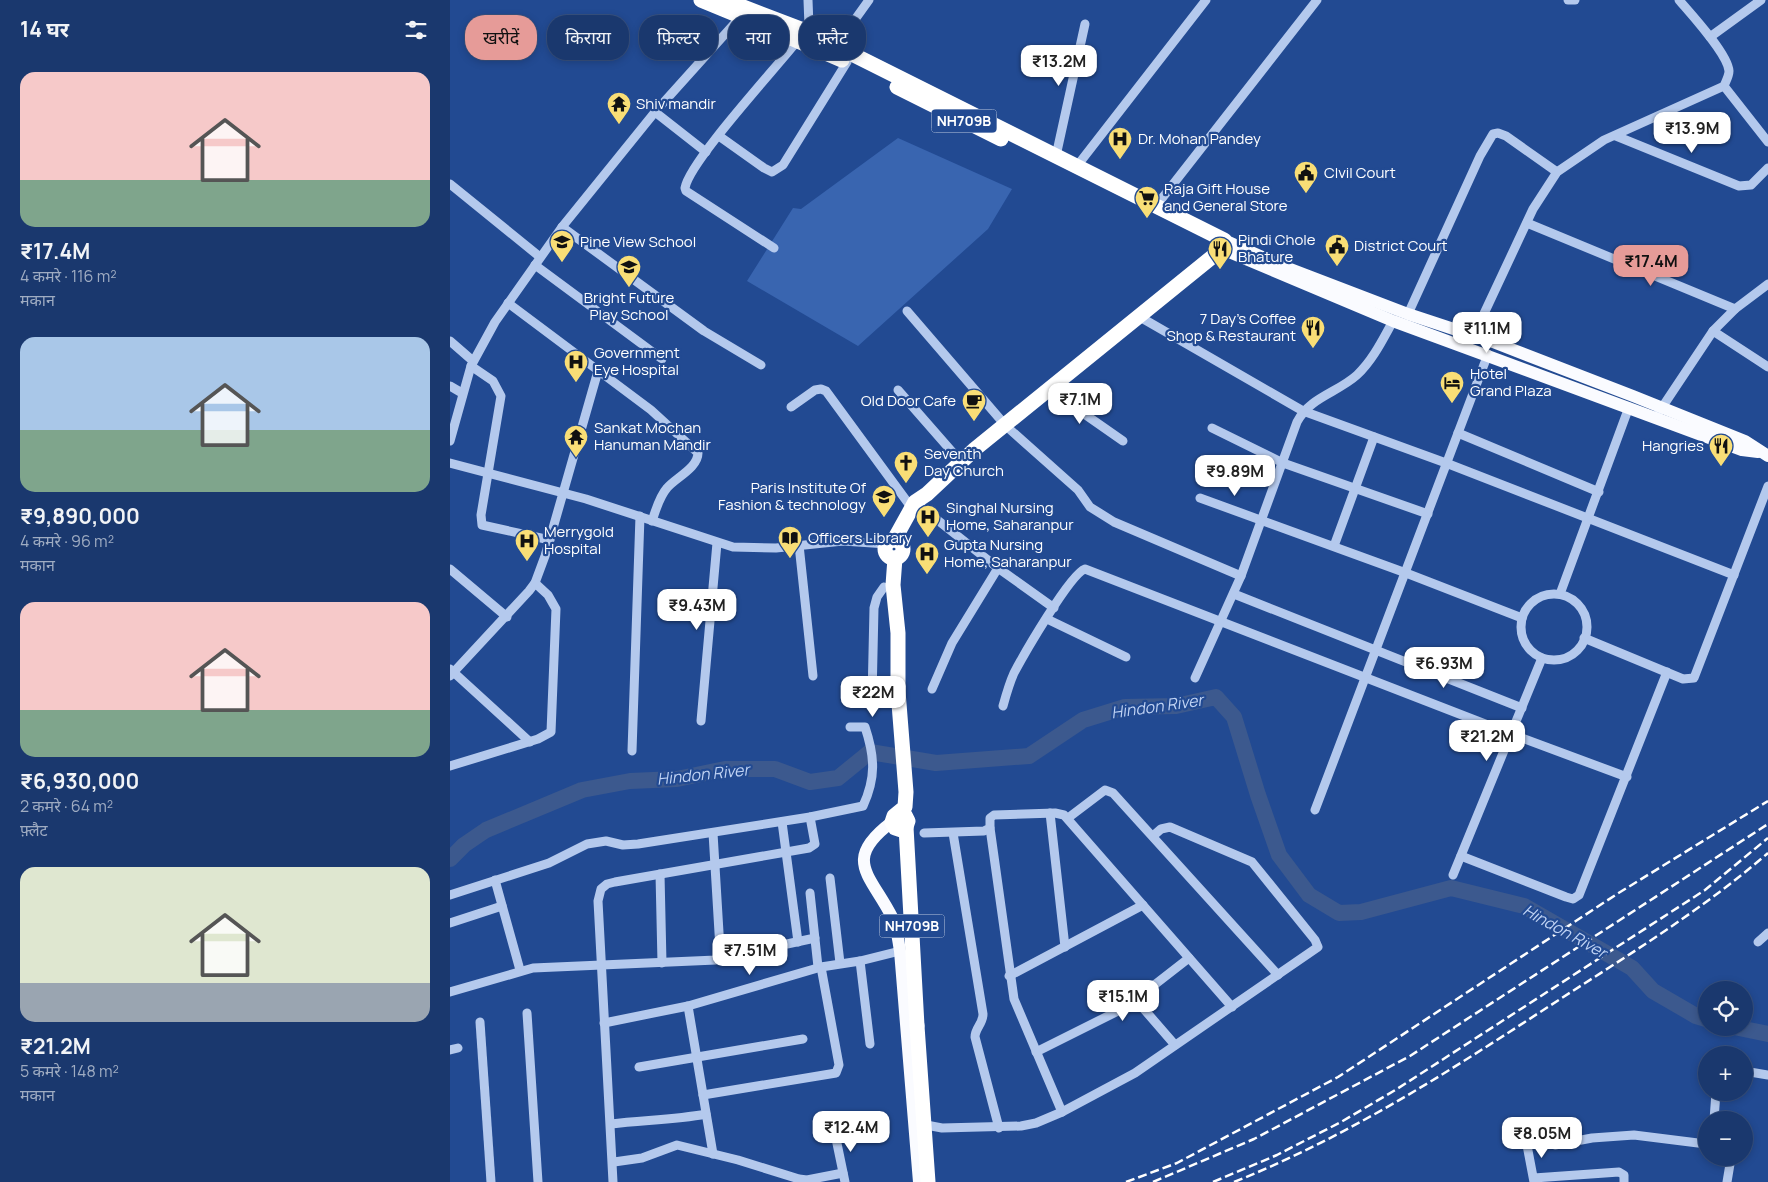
<!DOCTYPE html>
<html lang="hi">
<meta charset="utf-8">
<style>
body{margin:0;font-family:Manrope,"Noto Sans Devanagari",sans-serif;background:#274376;color:#f1f3f6;height:100vh;display:flex;flex-direction:column;font-size:19px;white-space:nowrap}
*{box-sizing:border-box;margin:0}
p{font-size:16px;color:#9facc2}
.icon{flex:none;width:28px;height:28px;fill:none;stroke:currentColor;stroke-width:2;stroke-linecap:round;stroke-linejoin:round}
.map{position:relative;flex:1;overflow:hidden}
.side{display:flex;flex-direction:column;background:#1a386e;width:450px}
.side>*{flex:none}
.hud{position:absolute;left:15px;top:15px;width:475px;height:45px;display:flex;gap:10px}
.fabs{position:absolute;left:1248px;top:981px;display:grid;gap:10px}
.fabs a{display:grid;place-items:center;width:55px;height:55px;border-radius:50%;background:#1a386e;box-shadow:0 2px 8px #0003,0 0 0 1px #385281;font-size:25px}
.price{position:absolute;translate:-50% -42px;padding:0 11px;border-radius:10px;background:#fff;color:#222;font-size:16px;line-height:32px;filter:drop-shadow(0 1px 2px #0008)}
.price::after{content:'';position:absolute;left:50%;top:30px;width:15px;height:11px;margin-left:-8px;background:inherit;clip-path:polygon(0 0,100% 0,50% 100%)}
.price.active{background:#e69b98;color:#111}
ul{padding:0;list-style:none}
li{display:grid;align-content:center;gap:10px;height:265px;padding:0 20px}
li span{display:grid;place-items:center;height:155px;border-radius:15px;color:#555}
li>.icon{margin-inline-start:auto}
span .icon{width:90px;height:90px;fill:#fffc;stroke-width:1}
li b{font-size:21px}
h2{display:flex;justify-content:space-between;align-items:center;height:60px;padding:0 20px;font-size:21px}
.pill{padding:0 18px;border-radius:20px;background:#1a386e;box-shadow:0 2px 8px #0003,0 0 0 1px #385281;font-size:18px;line-height:45px}
.pill.active{background:#e69b98;color:#111}
main{display:flex;flex:1;min-height:0}
.map>svg:first-child{display:block}
</style>
<main>
<section class="side">
<h2>14 घर<svg class="icon" aria-label="filters" viewBox="0 0 24 24"><path d="M4 7h16M4 17h16"/><circle cx="9" cy="7" r="2"/><circle cx="15" cy="17" r="2"/></svg></h2>
<ul>
<li><span style="background:linear-gradient(#f6c9c9 70%,#7fa58c 0)"><svg class="icon" aria-label="home" viewBox="0 0 24 24"><path d="M3 11l9-7 9 7M6 9v11h12V9"/></svg></span><div><b>₹17.4M</b><p>4 कमरे · 116 m²</p><p>मकान</p></div></li>
<li><span style="background:linear-gradient(#a9c7e8 60%,#7fa58c 0)"><svg class="icon" aria-label="home" viewBox="0 0 24 24"><path d="M3 11l9-7 9 7M6 9v11h12V9"/></svg></span><div><b>₹9,890,000</b><p>4 कमरे · 96 m²</p><p>मकान</p></div></li>
<li><span style="background:linear-gradient(#f6c9c9 70%,#7fa58c 0)"><svg class="icon" aria-label="home" viewBox="0 0 24 24"><path d="M3 11l9-7 9 7M6 9v11h12V9"/></svg></span><div><b>₹6,930,000</b><p>2 कमरे · 64 m²</p><p>फ़्लैट</p></div></li>
<li><span style="background:linear-gradient(#dfe7d0 75%,#9aa5b1 0)"><svg class="icon" aria-label="home" viewBox="0 0 24 24"><path d="M3 11l9-7 9 7M6 9v11h12V9"/></svg></span><div><b>₹21.2M</b><p>5 कमरे · 148 m²</p><p>मकान</p></div></li>
</ul>
</section>
<div class="map">
<svg width="1318" height="1182" viewBox="0 0 1318 1182">
<rect width="100%" height="100%" fill="#224a92"/>
<path fill="#3965b0" d="M448 138 562 189 538 229 408 346 297 281 343 208 351 209Z"/>
<g fill="none" stroke-linecap="round" stroke-linejoin="round">
<g stroke="#3c598e" stroke-width="16">
<path d="M0 859 14 845 36 830 132 790 180 781 227 779 275 769H325L360 782 388 778 420 752 486 763 579 756 633 720 675 707 726 706 766 697 784 717 808 795 829 855 859 895 889 913 911 912 1001 888 1074 906 1182 968 1203 991 1246 1016 1256 1019"/>
<path d="M1289 1028 1318 1034"/>
</g>
<g stroke="#b4c9ed" stroke-width="9">
<path d="M1118 0H1125"/>
<path d="M356 31 359 26 358 0"/>
<path d="M1260 37 1311 0"/>
<path d="M386 46 419 0"/>
<path d="M1274 86 1318 142"/>
<path d="M205 112 256 152"/>
<path d="M269 136 314 168 322 172 333 165 397 62"/>
<path d="M1166 136 1289 186 1301 185 1318 168"/>
<path d="M606 156 635 24"/>
<path d="M627 166 756 0"/>
<path d="M0 184 90 257"/>
<path d="M706 206 867 0"/>
<path d="M1077 223 1285 309 1318 284"/>
<path d="M112 227 254 331 311 365"/>
<path d="M324 248 236 191 235 188C239 162 327 67 348 40"/>
<path d="M85 265 212 359"/>
<path d="M58 303 201 410 248 453C248 468 225 478 217 488 209 497 206 510 202 521"/>
<path d="M1285 309 1263 331 1318 367"/>
<path d="M457 311 556 426 628 490 640 507 664 522 791 576"/>
<path d="M958 314 1030 156 1043 134 1048 133 1056 136 1107 172"/>
<path d="M690 317 853 411 996 463 1284 575"/>
<path d="M1024 335 1083 209 1107 172 1154 140 1274 86C1276 81 1279 76 1279 71 1278 54 1241 14 1229 0"/>
<path d="M0 341 23 361"/>
<path d="M21 366 43 381 51 396 31 515 32 525 100 540"/>
<path d="M0 386 12 393"/>
<path d="M448 390 511 462"/>
<path d="M600 390 673 441"/>
<path d="M341 407 365 390 371 389 376 391 461 507"/>
<path d="M1209 412 1263 331"/>
<path d="M762 428 833 463 978 514"/>
<path d="M1008 433 1149 492"/>
<path d="M0 441 21 366 45 322 112 227 205 112 294 13"/>
<path d="M0 463 136 499 283 547 326 548 393 541 437 544"/>
<path d="M750 498 956 573 1072 618"/>
<path d="M471 507 548 568 604 608"/>
<path d="M349 545 363 676"/>
<path d="M884 546 924 437"/>
<path d="M0 569 57 617"/>
<path d="M784 594 1072 708"/>
<path d="M1110 594 1179 407"/>
<circle cx="1104" cy="627" r="33"/>
<path d="M597 619 676 657"/>
<path d="M1134 638 1233 679 1244 678 1318 486"/>
<path d="M0 669 80 742"/>
<path d="M0 676 79 591 85 583 95 556 148 371"/>
<path d="M745 678 791 576 847 422C860 397 887 393 907 375 923 360 933 339 943 321"/>
<path d="M482 689 502 643 548 568"/>
<path d="M422 698 424 608 427 597 434 587"/>
<path d="M553 706C556 695 559 684 564 673 573 656 620 574 635 569L1061 734 1177 777"/>
<path d="M251 721 267 543"/>
<path d="M182 751 190 516"/>
<path d="M0 766 88 739 101 732 106 609 98 595 85 583"/>
<path d="M865 810 1038 354"/>
<path d="M600 813 615 947"/>
<path d="M618 818 655 790 663 793 828 975"/>
<path d="M332 822 348 942"/>
<path d="M540 828 564 999 612 1112"/>
<path d="M474 833 534 831 540 828V818L544 815 605 813 614 815 782 1007"/>
<path d="M503 833 533 1014C533 1024 525 1028 525 1037L549 1128"/>
<path d="M1011 856 1116 897 1123 899 1129 895 1217 672"/>
<path d="M210 874 212 963"/>
<path d="M1003 875 1092 658"/>
<path d="M380 878 390 963"/>
<path d="M45 880 70 970"/>
<path d="M360 893 368 967"/>
<path d="M0 895 99 863 137 844 156 841 173 845 188 844 360 817 413 806C426 778 425 757 415 727H400"/>
<path d="M0 923 52 906"/>
<path d="M1308 942 1318 933"/>
<path d="M337 944 365 938"/>
<path d="M410 961 420 1044"/>
<path d="M559 976 693 905"/>
<path d="M0 992 83 968 266 960 270 949 263 833"/>
<path d="M686 1000 725 1045"/>
<path d="M238 1006 263 1154"/>
<path d="M77 1013 88 1182"/>
<path d="M30 1022 41 1182"/>
<path d="M154 1023 238 1006 371 967 410 961 450 951"/>
<path d="M0 1050 8 1048"/>
<path d="M586 1052 676 1007 739 958"/>
<path d="M189 1067 353 1039"/>
<path d="M1294 1071 1318 1075"/>
<path d="M253 1095 386 1073 389 1065 371 967"/>
<path d="M1264 1120 1266 1092"/>
<path d="M161 1124C193 1120 224 1120 256 1114"/>
<path d="M471 1124 492 1128 571 1126 586 1123 612 1112 685 1073 868 947 865 940 802 862 720 827 711 829 703 836"/>
<path d="M384 1129 395 1182"/>
<path d="M1076 1140 1084 1182"/>
<path d="M1105 1145 1142 1138 1184 1135 1256 1144"/>
<path d="M164 1162 192 1158 227 1145 288 1160 349 1179 357 1180 393 1173"/>
<path d="M1084 1178 1169 1172 1174 1175V1182"/>
<path d="M163 1182 148 901 151 889 157 884 165 882 359 848 365 844 360 817"/>
<path d="M1277 1182 1281 1158"/>
</g>
<g stroke="#fafbff" stroke-width="12">
<path d="M774 240 830 265 958 314 1043 342 1183 396 1295 441 1318 456"/>
<path d="M772 249 943 321 1292 450 1308 452"/>
<path d="M442 822C391 860 421 875 442 917 447 926 448 940 450 951L469 1182"/>
</g>
<g stroke="#fff" stroke-width="15">
<path d="M251 0 285 14"/>
<path d="M275 0 356 31 774 240 772 249 525 449 477 494 465 502 444 540"/>
<path d="M306 23 392 60"/>
<path d="M447 87 551 139"/>
<circle cx="444" cy="549" r="9"/>
<path d="M445 558 443 585 448 633V691L456 792 455 807 444 816 442 822 445 828 451 830 456 827 458 821 455 815 449 813"/>
<path d="M456 827 467 1026"/>
</g>
<g stroke="#fff" stroke-width="2.5" stroke-dasharray="9 4" stroke-linecap="butt">
<path d="M676 1182 727 1163 888 1077 1167 894 1318 801"/>
<path d="M703 1182 804 1139 960 1056 1318 824"/>
<path d="M763 1182 827 1155 891 1122 947 1089 1255 890 1318 838"/>
<path d="M784 1182C899 1136 998 1072 1101 1005 1175 957 1251 911 1318 853"/>
</g>
<path stroke="#fff" stroke-width="15" d="M467 1026 478 1182"/>
</g>
<defs>
<symbol id="temple-pin" viewBox="-11 -11 22 30"><path d="M0 17L-7.5 6A9.5 9.5 0 1 1 7.5 6Z" fill="#f9de76" stroke="#224a92"/><path d="M0-6L5-2H3V0L6.5 2.5H4V6H1.5V3h-3V6H-4V2.5H-6.5L-3 0V-2H-5Z" fill="#111"/></symbol>
<symbol id="hospital-pin" viewBox="-11 -11 22 30"><path d="M0 17L-7.5 6A9.5 9.5 0 1 1 7.5 6Z" fill="#f9de76" stroke="#224a92"/><path d="M-5-5h3v3.5h4V-5h3V5h-3V1.5h-4V5h-3Z" fill="#111"/></symbol>
<symbol id="civic-pin" viewBox="-11 -11 22 30"><path d="M0 17L-7.5 6A9.5 9.5 0 1 1 7.5 6Z" fill="#f9de76" stroke="#224a92"/><path d="M-.6-6.5H3V-4.5H.6V-3L4-1V1h2V6H-6V1h2V-1L-.6-3ZM-1.2 2.5V6h2.4V2.5Z" fill="#111"/></symbol>
<symbol id="supermarket-pin" viewBox="-11 -11 22 30"><path d="M0 17L-7.5 6A9.5 9.5 0 1 1 7.5 6Z" fill="#f9de76" stroke="#224a92"/><path d="M-6-5.5h2.5l.6 2H6L4.5 2H-2.5L-4.4-4H-6ZM-1.5 3.2a1.3 1.3 0 1 0 .1 0ZM3 3.2a1.3 1.3 0 1 0 .1 0Z" fill="#111"/></symbol>
<symbol id="school-pin" viewBox="-11 -11 22 30"><path d="M0 17L-7.5 6A9.5 9.5 0 1 1 7.5 6Z" fill="#f9de76" stroke="#224a92"/><path d="M0-5L7-2L0 1L-7-2ZM-4 1L0 2.5L4 1V4Q0 6-4 4Z" fill="#111"/></symbol>
<symbol id="restaurant-pin" viewBox="-11 -11 22 30"><path d="M0 17L-7.5 6A9.5 9.5 0 1 1 7.5 6Z" fill="#f9de76" stroke="#224a92"/><path d="M-5-6h1v4h1v-4h1v4h1v-4h1v5L-1.5 .5V6h-2V.5L-5-1ZM5-6V6H3V1.5H1.5Q1.5-4 5-6Z" fill="#111"/></symbol>
<symbol id="hotel-pin" viewBox="-11 -11 22 30"><path d="M0 17L-7.5 6A9.5 9.5 0 1 1 7.5 6Z" fill="#f9de76" stroke="#224a92"/><path d="M-6-4.5h1.5V1H6V5H4.5V3h-9V5H-6ZM-4 0a1.8 1.8 0 1 1 3.6 0ZM.5 0V-2.5h3Q6-2.5 6 0Z" fill="#111"/></symbol>
<symbol id="cafe-pin" viewBox="-11 -11 22 30"><path d="M0 17L-7.5 6A9.5 9.5 0 1 1 7.5 6Z" fill="#f9de76" stroke="#224a92"/><path d="M-5.5-4.5H6V0H3Q3 3.5 0 3.5H-2.5Q-5.5 3.5-5.5 0ZM3-3.2v2h1.7v-2ZM-6 4.5H4V6H-6Z" fill="#111"/></symbol>
<symbol id="church-pin" viewBox="-11 -11 22 30"><path d="M0 17L-7.5 6A9.5 9.5 0 1 1 7.5 6Z" fill="#f9de76" stroke="#224a92"/><path d="M-1.2-6h2.4v3.5h3.3v2.4h-3.3V6h-2.4V-.1h-3.3v-2.4h3.3Z" fill="#111"/></symbol>
<symbol id="library-pin" viewBox="-11 -11 22 30"><path d="M0 17L-7.5 6A9.5 9.5 0 1 1 7.5 6Z" fill="#f9de76" stroke="#224a92"/><path d="M-6-4Q-3-5.5-.7-3.5V5Q-3 3-6 4ZM6-4Q3-5.5 .7-3.5V5Q3 3 6 4Z" fill="#111"/></symbol>
</defs>
<g fill-rule="evenodd">
<use href="#temple-pin" x="155" y="90" width="28" height="38"/>
<use href="#hospital-pin" x="656" y="125" width="28" height="38"/>
<use href="#civic-pin" x="842" y="159" width="28" height="38"/>
<use href="#supermarket-pin" x="683" y="184" width="28" height="38"/>
<use href="#school-pin" x="98" y="228" width="28" height="38"/>
<use href="#civic-pin" x="873" y="232" width="28" height="38"/>
<use href="#restaurant-pin" x="756" y="235" width="28" height="38"/>
<use href="#school-pin" x="165" y="253" width="28" height="38"/>
<use href="#restaurant-pin" x="849" y="314" width="28" height="38"/>
<use href="#hospital-pin" x="112" y="348" width="28" height="38"/>
<use href="#hotel-pin" x="988" y="369" width="28" height="38"/>
<use href="#cafe-pin" x="510" y="387" width="28" height="38"/>
<use href="#temple-pin" x="112" y="423" width="28" height="38"/>
<use href="#restaurant-pin" x="1257" y="432" width="28" height="38"/>
<use href="#church-pin" x="442" y="449" width="28" height="38"/>
<use href="#school-pin" x="420" y="483" width="28" height="38"/>
<use href="#hospital-pin" x="464" y="503" width="28" height="38"/>
<use href="#library-pin" x="326" y="524" width="28" height="38"/>
<use href="#hospital-pin" x="63" y="527" width="28" height="38"/>
<use href="#hospital-pin" x="463" y="540" width="28" height="38"/>
</g>
<g text-anchor="middle" stroke-width="4.5" stroke-linejoin="round" paint-order="stroke">
<g fill="#224a92" stroke="#bdc9de" stroke-width="1">
<rect x="481.5" y="109.5" width="65" height="23" rx="4"/>
<rect x="429.5" y="914.5" width="65" height="23" rx="4"/>
</g>
<g font-size="14" font-weight="bold" fill="#fff">
<text x="514" y="126">NH709B</text>
<text x="462" y="931">NH709B</text>
</g>
<g font-size="15" fill="#fff" stroke="#224a92" text-anchor="start">
<text x="186" y="109">Shiv mandir</text>
<text x="688" y="144">Dr. Mohan Pandey</text>
<text x="874" y="178">CIvil Court</text>
<text x="714" y="194">Raja Gift House<tspan x="714" dy="17">and General Store</tspan></text>
<text x="788" y="245">Pindi Chole<tspan x="788" dy="17">Bhature</tspan></text>
<text x="130" y="247">Pine View School</text>
<text x="904" y="251">District Court</text>
<text x="179" y="303" text-anchor="middle">Bright Future<tspan x="179" dy="17">Play School</tspan></text>
<text x="846" y="324" text-anchor="end">7 Day's Coffee<tspan x="846" dy="17">Shop &amp; Restaurant</tspan></text>
<text x="144" y="358">Government<tspan x="144" dy="17">Eye Hospital</tspan></text>
<text x="1020" y="379">Hotel<tspan x="1020" dy="17">Grand Plaza</tspan></text>
<text x="506" y="406" text-anchor="end">Old Door Cafe</text>
<text x="144" y="433">Sankat Mochan<tspan x="144" dy="17">Hanuman Mandir</tspan></text>
<text x="1254" y="451" text-anchor="end">Hangries</text>
<text x="474" y="459">Seventh<tspan x="474" dy="17">Day Church</tspan></text>
<text x="416" y="493" text-anchor="end">Paris Institute Of<tspan x="416" dy="17">Fashion &amp; technology</tspan></text>
<text x="496" y="513">Singhal Nursing<tspan x="496" dy="17">Home, Saharanpur</tspan></text>
<text x="94" y="537">Merrygold<tspan x="94" dy="17">Hospital</tspan></text>
<text x="358" y="543">Officers Library</text>
<text x="494" y="550">Gupta Nursing<tspan x="494" dy="17">Home, Saharanpur</tspan></text>
</g>
<g font-size="16" font-style="italic" fill="#c0d3f4" stroke="#224a92">
<text transform="translate(707 706) rotate(-8)" y="6">Hindon River</text>
<text transform="translate(253 774) rotate(-6)" y="6">Hindon River</text>
<text transform="translate(1115 931) rotate(29)" y="6">Hindon River</text>
</g>
</g>
</svg>
<div class="fabs">
<a><svg class="icon" aria-label="locate" viewBox="0 0 24 24"><circle cx="12" cy="12" r="6"/><path d="M12 2v4M12 18v4M2 12h4M18 12h4"/></svg></a>
<a>+</a>
<a>−</a>
</div>
<b class="price" style="left:609px;top:87px">₹13.2M</b>
<b class="price" style="left:1242px;top:154px">₹13.9M</b>
<b class="price active" style="left:1201px;top:287px">₹17.4M</b>
<b class="price" style="left:1037px;top:354px">₹11.1M</b>
<b class="price" style="left:630px;top:425px">₹7.1M</b>
<b class="price" style="left:785px;top:497px">₹9.89M</b>
<b class="price" style="left:247px;top:631px">₹9.43M</b>
<b class="price" style="left:994px;top:689px">₹6.93M</b>
<b class="price" style="left:423px;top:718px">₹22M</b>
<b class="price" style="left:1037px;top:762px">₹21.2M</b>
<b class="price" style="left:300px;top:976px">₹7.51M</b>
<b class="price" style="left:673px;top:1022px">₹15.1M</b>
<b class="price" style="left:401px;top:1153px">₹12.4M</b>
<b class="price" style="left:1092px;top:1159px">₹8.05M</b>
<div class="hud">
<a class="pill active">खरीदें</a>
<a class="pill">किराया</a>
<a class="pill">फ़िल्टर</a>
<a class="pill">नया</a>
<a class="pill">फ़्लैट</a>
</div>
</div>
</main>
